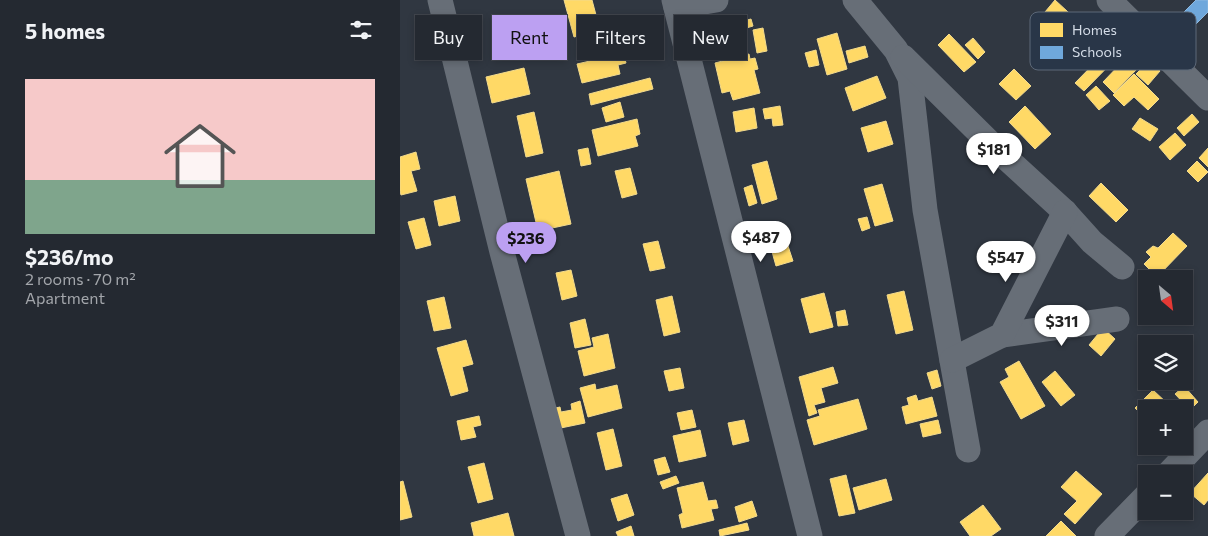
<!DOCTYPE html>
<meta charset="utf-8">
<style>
body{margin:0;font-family:Commissioner,sans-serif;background:#30353d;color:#f1f3f6;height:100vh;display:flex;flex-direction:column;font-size:19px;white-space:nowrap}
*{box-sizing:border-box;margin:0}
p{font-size:16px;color:#a3a6ab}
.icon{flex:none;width:28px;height:28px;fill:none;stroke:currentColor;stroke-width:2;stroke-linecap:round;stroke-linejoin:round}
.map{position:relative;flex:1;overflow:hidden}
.drawer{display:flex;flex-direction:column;background:#242931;width:400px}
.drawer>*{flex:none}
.top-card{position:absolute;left:15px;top:15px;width:475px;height:45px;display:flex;gap:10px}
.needle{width:32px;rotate:151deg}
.fabs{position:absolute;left:738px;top:270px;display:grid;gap:10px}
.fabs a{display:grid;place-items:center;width:55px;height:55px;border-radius:0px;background:#242931;box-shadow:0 2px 8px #0003,0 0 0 1px #41454d;font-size:25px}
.price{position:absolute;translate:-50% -42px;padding:0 11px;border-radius:18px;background:#fff;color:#222;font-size:16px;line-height:32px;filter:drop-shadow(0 1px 2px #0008)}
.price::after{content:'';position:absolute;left:50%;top:30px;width:15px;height:11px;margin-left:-8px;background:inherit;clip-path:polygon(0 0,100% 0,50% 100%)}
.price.on{background:#bca0f2;color:#111}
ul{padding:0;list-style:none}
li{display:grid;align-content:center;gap:10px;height:265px;padding:0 25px}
li span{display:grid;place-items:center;height:155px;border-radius:0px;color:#555}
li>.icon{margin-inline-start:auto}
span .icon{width:90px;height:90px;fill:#fffc;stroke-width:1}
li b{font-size:21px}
h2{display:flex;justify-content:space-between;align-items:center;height:60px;padding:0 25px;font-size:21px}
.chip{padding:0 18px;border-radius:0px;background:#242931;box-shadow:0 2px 8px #0003,0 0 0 1px #41454d;font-size:18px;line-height:45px}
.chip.on{background:#bca0f2;color:#111}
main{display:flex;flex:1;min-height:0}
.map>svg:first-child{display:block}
</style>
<main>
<section class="drawer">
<h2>5 homes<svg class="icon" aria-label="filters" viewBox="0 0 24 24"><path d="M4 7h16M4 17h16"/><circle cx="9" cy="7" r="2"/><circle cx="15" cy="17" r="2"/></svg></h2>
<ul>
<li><span style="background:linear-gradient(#f6c9c9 65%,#7fa58c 0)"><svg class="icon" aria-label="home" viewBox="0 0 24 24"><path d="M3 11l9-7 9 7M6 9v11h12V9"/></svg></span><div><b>$236/mo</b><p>2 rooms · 70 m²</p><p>Apartment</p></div></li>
</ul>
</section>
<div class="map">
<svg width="808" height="536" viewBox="0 0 808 536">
<rect width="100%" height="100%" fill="#303741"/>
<g fill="#ffd966" stroke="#f2da8d">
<path d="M164 0H192L200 30 174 37Z"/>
<path d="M655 0 680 23 670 35 645 12Z"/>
<path d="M108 16 117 53 101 57 92 20Z"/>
<path d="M330 16 331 22 323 24 325 32 327 31 329 40 318 42 313 20Z"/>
<path d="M351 19 353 26 330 33 328 25Z"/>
<path d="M363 28 367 51 357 53 353 30Z"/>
<path d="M344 33 346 43 335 45 334 35Z"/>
<path d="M437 33 447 69 427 75 417 39Z"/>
<path d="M549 34 576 62 564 72 538 45Z"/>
<path d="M722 35 731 43 684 91 675 83Z"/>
<path d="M573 38 585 52 578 59 565 45Z"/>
<path d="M465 46 468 57 449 63 446 51Z"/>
<path d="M416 50 419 65 409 67 405 53Z"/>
<path d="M201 52 203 57 223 52 226 63 218 65 220 74 182 83 177 64 190 61 189 55Z"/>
<path d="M349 54 350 59 355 58 358 69 354 70 360 93 333 100 330 91 322 93 315 63Z"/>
<path d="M726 58 737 69 714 93 703 82Z"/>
<path d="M749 61 760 71 748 85 736 74Z"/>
<path d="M124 68 130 94 92 103 86 77Z"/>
<path d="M614 69 631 86 616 100 599 84Z"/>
<path d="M734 74 759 99 748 110 734 97 724 106 713 95Z"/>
<path d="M477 76 486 98 453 111 445 88Z"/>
<path d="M250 78 253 89 191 105 189 94Z"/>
<path d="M696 86 710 101 699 110 686 95Z"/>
<path d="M220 102 224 117 206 122 202 108Z"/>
<path d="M380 106 383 125 373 126 372 118 365 119 363 109Z"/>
<path d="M625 106 651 134 635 149 609 122Z"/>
<path d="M354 108 357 128 336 132 333 112Z"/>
<path d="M134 112 143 153 126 157 117 116Z"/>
<path d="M792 114 799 122 784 136 777 128Z"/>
<path d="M740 118 758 129 750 141 732 129Z"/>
<path d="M237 119 240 134 235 136 238 146 198 156 192 130Z"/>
<path d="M486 121 493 144 468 152 461 128Z"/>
<path d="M775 133 786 145 770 160 759 147Z"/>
<path d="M188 148 191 164 181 166 178 150Z"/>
<path d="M808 148V167L799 158Z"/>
<path d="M16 152 20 169 11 171 17 191 1 195 0 191V157Z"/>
<path d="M367 161 377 199 362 204 352 165Z"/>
<path d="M797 161 808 172 798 182 787 171Z"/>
<path d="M230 168 237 194 222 198 215 171Z"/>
<path d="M159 171 171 224 138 231 126 179Z"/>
<path d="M701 183 728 210 716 222 689 196Z"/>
<path d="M482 184 493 221 475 226 464 189Z"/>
<path d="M352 185 357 203 349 206 344 188Z"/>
<path d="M55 196 60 221 39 226 34 201Z"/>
<path d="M467 217 470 228 462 231 458 219Z"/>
<path d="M24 218 31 245 16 249 8 222Z"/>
<path d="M773 233 787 246 757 277 744 264 751 257 746 252 753 246 758 248Z"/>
<path d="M258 241 265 268 250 271 243 244Z"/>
<path d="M387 243 393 261 376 266 371 248Z"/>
<path d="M171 270 177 296 162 300 156 273Z"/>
<path d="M504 291 513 330 496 334 487 295Z"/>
<path d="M424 293 433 327 410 333 401 299Z"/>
<path d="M272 296 280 332 264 336 256 300Z"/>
<path d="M44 297 51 328 34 331 27 301Z"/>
<path d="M445 310 448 325 438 326 436 312Z"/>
<path d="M185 319 191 345 175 348 170 323Z"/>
<path d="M703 328 715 339 701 356 689 345Z"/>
<path d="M208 334 215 368 184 376 178 351 194 347 192 338Z"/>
<path d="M66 340 73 364 62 367 68 391 51 396 37 348Z"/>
<path d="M619 361 645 406 621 419 600 382 609 377 605 369Z"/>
<path d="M433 367 438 383 421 388 425 402 414 405 417 413 409 416 399 377Z"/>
<path d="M280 368 284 388 269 391 264 371Z"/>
<path d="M537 370 541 386 532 389 527 373Z"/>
<path d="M655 371 675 395 661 406 642 382Z"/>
<path d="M195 384 196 390 217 385 222 408 188 417 180 388Z"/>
<path d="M784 386 798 402 790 410 775 394Z"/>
<path d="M753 390 768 404 763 409H746V419L735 408Z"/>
<path d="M516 395 518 401 532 397 537 416 506 424 502 407 509 405 507 398Z"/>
<path d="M458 399 467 429 414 445 407 420 420 416 418 410Z"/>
<path d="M180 401 185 423 151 430 147 410 160 407 161 412 172 410 171 404Z"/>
<path d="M292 410 296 427 281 430 277 413Z"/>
<path d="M79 416 81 425 73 427 76 437 61 440 57 421Z"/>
<path d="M344 420 349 441 333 445 328 423Z"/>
<path d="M538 420 541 433 523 437 520 424Z"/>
<path d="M213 429 222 466 206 470 197 433Z"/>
<path d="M300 430 306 456 279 462 273 436Z"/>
<path d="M265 457 270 472 258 475 254 460Z"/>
<path d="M84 463 93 499 78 503 68 467Z"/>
<path d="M676 471 702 494 675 524 664 514 677 501 661 487Z"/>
<path d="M808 473V500L804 505 790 493Z"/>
<path d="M446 475 455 513 439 516 430 479Z"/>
<path d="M276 476 279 483 263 489 260 482Z"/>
<path d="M486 479 492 500 459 510 453 488Z"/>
<path d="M3 481 12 517 0 520V482Z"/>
<path d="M303 482 308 501 316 500 318 508 311 509 314 520 282 528 279 515 283 513 277 488Z"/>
<path d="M227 494 234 515 218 521 211 499Z"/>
<path d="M352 501 357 516 339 522 335 507Z"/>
<path d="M583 505 601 529 591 536H570L560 522Z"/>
<path d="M108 513 114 536H74L71 523Z"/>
<path d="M661 521 676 536H646Z"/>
<path d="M347 523 349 530 320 536 319 530Z"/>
<path d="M231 526 234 536H218L216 532Z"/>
</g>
<path fill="#6fa8dc" stroke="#8db8df" d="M796 0H808V12L793 27 781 15Z"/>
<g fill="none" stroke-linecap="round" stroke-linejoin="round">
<g stroke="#676e77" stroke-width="25">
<path d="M40 0 102 252 178 536"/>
<path d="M274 0 410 536"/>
<path d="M455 0 496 50 510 78 525 210 568 450"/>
<path d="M709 0 808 98"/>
<path d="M276 7 316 0"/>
<path d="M503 57 593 146 665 212 692 242 722 267"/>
<path d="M602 335 717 319"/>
<path d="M552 360 602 335 665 212"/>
<path d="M768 474 808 432"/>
<path d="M707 536 746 496"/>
</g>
</g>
<rect x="630" y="12" width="166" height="58" rx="8" fill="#293648" stroke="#5c6878" stroke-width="1"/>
<rect x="640" y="23" width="23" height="14" fill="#ffd966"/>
<rect x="640" y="46" width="23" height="13" fill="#6fa8dc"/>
<g font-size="14" fill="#d4dce7">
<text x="672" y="35">Homes</text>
<text x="672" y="57">Schools</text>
</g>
</svg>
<div class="fabs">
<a><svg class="needle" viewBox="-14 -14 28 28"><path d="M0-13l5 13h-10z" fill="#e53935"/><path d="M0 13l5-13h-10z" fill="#a3a6ab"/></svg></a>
<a><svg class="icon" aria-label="layers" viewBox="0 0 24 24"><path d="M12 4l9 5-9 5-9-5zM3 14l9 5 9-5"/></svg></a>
<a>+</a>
<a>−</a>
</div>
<b class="price" style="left:594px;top:175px">$181</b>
<b class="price" style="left:361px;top:263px">$487</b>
<b class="price on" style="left:126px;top:264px">$236</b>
<b class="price" style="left:606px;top:283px">$547</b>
<b class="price" style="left:662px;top:347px">$311</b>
<div class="top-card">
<a class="chip">Buy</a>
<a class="chip on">Rent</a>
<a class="chip">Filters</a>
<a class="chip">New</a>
</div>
</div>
</main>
